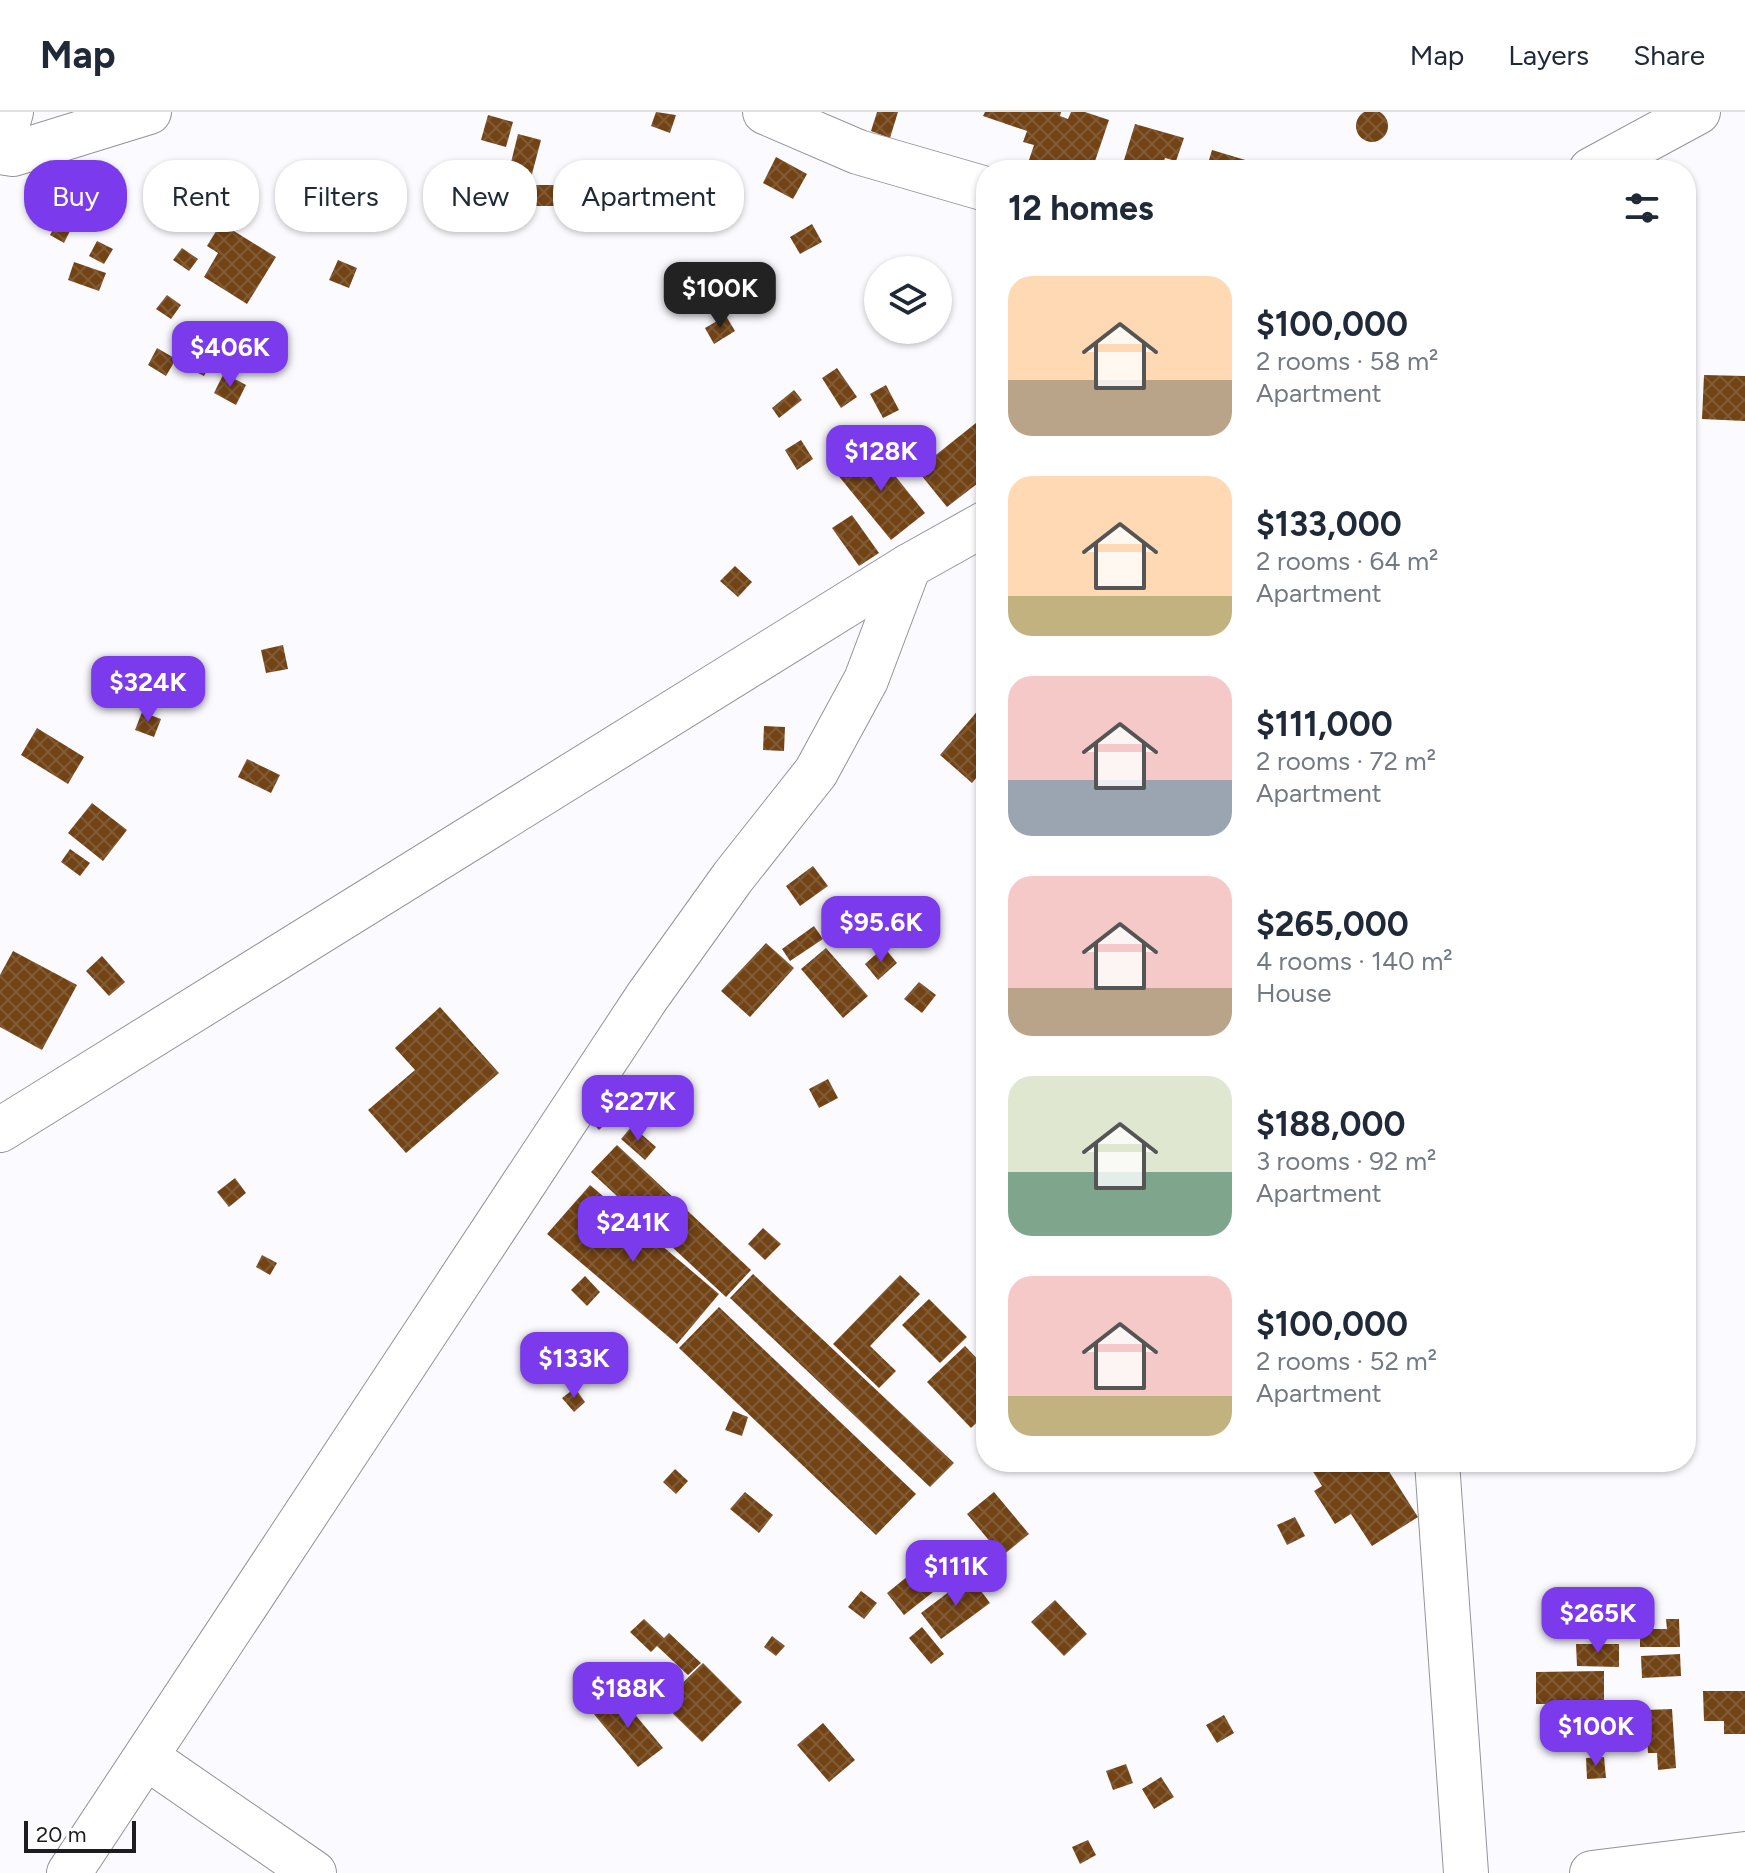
<!DOCTYPE html>
<meta charset="utf-8">
<style>
body{margin:0;font-family:Figtree,sans-serif;background:#f6f6f7;color:#1f2937;height:100vh;display:flex;flex-direction:column;font-size:30px;white-space:nowrap}
*{box-sizing:border-box;margin:0}
p{font-size:26px;color:#747a83}
.icon{flex:none;width:44px;height:44px;fill:none;stroke:currentColor;stroke-width:2;stroke-linecap:round;stroke-linejoin:round}
.map{position:relative;flex:1;overflow:hidden}
.details{position:absolute;left:976px;top:48px;width:720px;height:1312px;display:flex;flex-direction:column;background:#fff;border-radius:32px;box-shadow:0 2px 6px #0004}
.details>*{flex:none}
.top-card{position:absolute;left:24px;top:48px;width:760px;height:72px;display:flex;gap:16px}
.tools{position:absolute;left:864px;top:144px;display:grid;gap:16px}
.tools a{display:grid;place-items:center;width:88px;height:88px;border-radius:50%;background:#fff;box-shadow:0 2px 6px #0004;font-size:40px}
.scale{position:absolute;left:24px;bottom:20px;width:112px;box-sizing:border-box;padding-left:8px;border:4px solid #1d1d21;border-top:0;font-size:22px;line-height:28px;white-space:nowrap;color:#1d1d21;-webkit-text-stroke:6px #fff;paint-order:stroke}
.price{position:absolute;translate:-50% -68px;padding:0 18px;border-radius:16px;background:#7c3aed;color:#fff;font-size:26px;line-height:52px;filter:drop-shadow(0 2px 4px #0008)}
.price::after{content:'';position:absolute;left:50%;top:48px;width:24px;height:18px;margin-left:-12px;background:inherit;clip-path:polygon(0 0,100% 0,50% 100%)}
.price.active{background:#222;color:#fff}
ul{padding:0;list-style:none}
li{display:flex;align-items:center;gap:24px;height:200px;padding:0 32px}
li span{display:grid;place-items:center;flex:none;width:224px;height:160px;border-radius:24px;color:#555}
li>.icon{margin-inline-start:auto}
span .icon{width:96px;height:96px;fill:#fffc;stroke-width:1}
li b{font-size:34px}
h2{display:flex;justify-content:space-between;align-items:center;height:96px;padding:0 32px;font-size:34px}
.tag{padding:0 28px;border-radius:32px;background:#fff;box-shadow:0 2px 6px #0004;font-size:28px;line-height:72px}
.tag.active{background:#7c3aed;color:#fff}
header{display:flex;align-items:center;gap:48px;box-sizing:border-box;height:112px;padding:0 40px;background:#fff;border-bottom:2px solid #e0e1e3}
header strong{font-size:38px}
nav{display:flex;gap:44px;margin-inline-start:auto;font-size:28px}
.map>svg:first-child{display:block}
</style>
<header>
<strong>Map</strong>
<nav><a>Map</a><a>Layers</a><a>Share</a></nav>
</header>
<div class="map">
<svg width="1745" height="1761" viewBox="0 0 1745 1761">
<defs>
<pattern id="building-cross-hatch" width="8" height="8" patternUnits="userSpaceOnUse" patternTransform="scale(2)"><rect width="8" height="8" fill="#724314"/><path d="M0 0l8 8M0 8l8-8" fill="none" stroke="#815b36"/></pattern>
</defs>
<rect width="100%" height="100%" fill="#fafaff"/>
<g fill="url(#building-cross-hatch)">
<circle cx="1372" cy="14" r="16"/>
<path d="M656 0 676 3 670 21 651 14Z"/>
<path d="M877 0H898L890 26 871 19Z"/>
<path d="M985 0H1061L1060 4 1068 7 1071 0H1085L1109 8 1092 58H1060L1029 48 1034 33 1023 30 1027 19 983 4Z"/>
<path d="M488 3 513 10 506 35 481 28Z"/>
<path d="M1135 12 1184 26 1176 49 1165 46 1161 58H1121Z"/>
<path d="M518 22 541 28 527 81 505 75Z"/>
<path d="M1212 38 1275 57V58H1206Z"/>
<path d="M776 45 807 62 793 87 763 71Z"/>
<path d="M470 53 490 59 471 120 450 114Z"/>
<path d="M638 55 657 65 648 81 629 70Z"/>
<rect x="535" y="73" width="22" height="21"/>
<path d="M359 77 395 86 388 113 352 103Z"/>
<path d="M60 106 73 113 64 131 50 123Z"/>
<path d="M221 111 276 145 247 192 204 165 218 141 207 134Z"/>
<path d="M812 112 822 130 800 142 790 125Z"/>
<path d="M97 129 113 137 104 152 89 144Z"/>
<path d="M182 136 198 147 189 159 173 148Z"/>
<path d="M338 148 357 156 349 176 329 168Z"/>
<path d="M74 150 106 161 99 179 68 168Z"/>
<path d="M167 183 181 193 171 207 156 197Z"/>
<path d="M726 204 735 219 714 232 705 216Z"/>
<path d="M198 212 224 225 204 264 178 251Z"/>
<path d="M157 236 176 247 166 264 148 253Z"/>
<path d="M837 256 857 285 841 296 822 266Z"/>
<path d="M224 261 246 273 236 293 214 281Z"/>
<path d="M1704 263 1745 264V309L1702 307Z"/>
<path d="M886 273 899 298 883 306 870 282Z"/>
<path d="M794 278 802 288 779 306 772 296Z"/>
<path d="M986 303V365L947 395 917 358Z"/>
<path d="M849 314 864 334 849 346 834 326Z"/>
<path d="M801 328 813 347 797 358 785 338Z"/>
<path d="M871 334 925 401 891 428 837 362Z"/>
<path d="M852 403 879 441 859 454 832 416Z"/>
<path d="M735 454 752 470 738 485 720 469Z"/>
<path d="M283 533 288 557 266 561 261 538Z"/>
<path d="M986 589V654L972 671 940 643Z"/>
<path d="M142 600 161 607 154 625 135 618Z"/>
<path d="M764 614 785 615 784 639 763 638Z"/>
<path d="M37 616 84 645 68 672 21 643Z"/>
<path d="M247 647 280 663 271 681 238 665Z"/>
<path d="M92 691 127 718 103 749 68 721Z"/>
<path d="M70 737 90 751 80 764 61 750Z"/>
<path d="M813 754 828 774 800 794 786 774Z"/>
<path d="M866 794 891 825 875 838 849 807Z"/>
<path d="M814 814 823 827 790 849 782 837Z"/>
<path d="M766 831 794 856 750 905 721 879Z"/>
<path d="M884 835 897 851 878 868 865 852Z"/>
<path d="M826 836 868 884 843 906 801 857Z"/>
<path d="M13 839 77 873 42 938 0 915V863Z"/>
<path d="M102 844 125 870 109 884 86 859Z"/>
<path d="M919 870 936 883 922 901 904 887Z"/>
<path d="M440 895 499 961 406 1041 368 998 415 958 395 936Z"/>
<path d="M828 967 838 986 819 996 809 977Z"/>
<path d="M595 980 616 1002 599 1018 578 996Z"/>
<path d="M632 1014 656 1035 645 1048 621 1027Z"/>
<path d="M617 1033 751 1158 726 1185 591 1060Z"/>
<path d="M235 1066 246 1081 229 1095 217 1080Z"/>
<path d="M590 1073 719 1182 677 1232 547 1122Z"/>
<path d="M763 1116 781 1132 765 1148 748 1132Z"/>
<path d="M262 1143 277 1151 270 1163 256 1155Z"/>
<path d="M753 1162 954 1351 930 1375 730 1186Z"/>
<path d="M900 1163 920 1182 870 1234 896 1259 879 1276 833 1232Z"/>
<path d="M585 1164 600 1180 587 1194 571 1178Z"/>
<path d="M929 1187 967 1225 940 1251 902 1213Z"/>
<path d="M719 1195 916 1382 876 1423 679 1236Z"/>
<path d="M560 1230 585 1258 568 1273 543 1244Z"/>
<path d="M965 1234 986 1256V1302L971 1316 927 1270Z"/>
<path d="M575 1276 585 1290 574 1300 562 1286Z"/>
<path d="M733 1299 748 1305 742 1324 725 1318Z"/>
<path d="M1325 1350H1383L1418 1405 1372 1434 1351 1402 1335 1412 1314 1379 1322 1374 1312 1358Z"/>
<path d="M675 1357 688 1369 676 1382 663 1370Z"/>
<path d="M745 1380 773 1403 759 1421 730 1397Z"/>
<path d="M994 1380 1029 1422 1002 1444 967 1402Z"/>
<path d="M1295 1405 1305 1424 1287 1433 1277 1413Z"/>
<path d="M929 1447 947 1469 904 1503 887 1481Z"/>
<path d="M970 1464 990 1491 941 1527 921 1501Z"/>
<path d="M861 1479 877 1491 864 1507 848 1495Z"/>
<path d="M1055 1488 1087 1522 1064 1544 1031 1510Z"/>
<path d="M644 1507 664 1526 669 1521 701 1551 688 1563 657 1534 651 1540 630 1520Z"/>
<path d="M1666 1507H1679L1680 1535H1640V1517H1667Z"/>
<path d="M922 1515 944 1542 931 1552 909 1526Z"/>
<path d="M772 1524 785 1534 776 1544 764 1535Z"/>
<path d="M1576 1532H1619V1555L1577 1554Z"/>
<path d="M1680 1542 1681 1564 1642 1566 1641 1544Z"/>
<path d="M703 1551 742 1590 702 1630 662 1591Z"/>
<path d="M1604 1559V1592H1536V1560Z"/>
<path d="M1703 1579H1745V1622H1724V1609H1704Z"/>
<path d="M617 1581 663 1636 638 1655 593 1601Z"/>
<path d="M1599 1595 1619 1596 1618 1613H1599Z"/>
<path d="M1672 1597 1676 1656 1658 1658 1657 1641H1648L1645 1598Z"/>
<path d="M1224 1603 1234 1621 1217 1631 1206 1613Z"/>
<path d="M823 1611 855 1648 829 1670 797 1633Z"/>
<path d="M1604 1645 1606 1666 1587 1667 1586 1646Z"/>
<path d="M1126 1652 1133 1671 1113 1678 1106 1659Z"/>
<path d="M1161 1665 1174 1685 1154 1697 1142 1677Z"/>
<path d="M1088 1728 1096 1743 1080 1752 1072 1735Z"/>
</g>
<g fill="none" stroke-linecap="round" stroke-linejoin="round">
<defs>
<g id="minor">
<path d="M11 0 5 20 6 41 13 42 149 0"/>
<path d="M765 0 858 40 986 77"/>
<path d="M1591 58 1698 0"/>
<path d="M0 1018 909 454 986 411"/>
<path d="M1437 1350 1466 1761"/>
<path d="M146 1645 314 1761"/>
<path d="M69 1761 647 885 733 765 816 660 866 568 909 454"/>
<path d="M1592 1761 1745 1742"/>
</g>
</defs>
<use href="#minor" stroke="#93939d" stroke-width="46"/>
<use href="#minor" stroke="#fff" stroke-width="44"/>
</g>
</svg>
<div class="tools">
<a><svg class="icon" aria-label="layers" viewBox="0 0 24 24"><path d="M12 4l9 5-9 5-9-5zM3 14l9 5 9-5"/></svg></a>
</div>
<div class="scale">20 m</div>
<b class="price active" style="left:720px;top:218px">$100K</b>
<b class="price" style="left:230px;top:277px">$406K</b>
<b class="price" style="left:881px;top:381px">$128K</b>
<b class="price" style="left:148px;top:612px">$324K</b>
<b class="price" style="left:881px;top:852px">$95.6K</b>
<b class="price" style="left:638px;top:1031px">$227K</b>
<b class="price" style="left:633px;top:1152px">$241K</b>
<b class="price" style="left:574px;top:1288px">$133K</b>
<b class="price" style="left:956px;top:1496px">$111K</b>
<b class="price" style="left:1598px;top:1543px">$265K</b>
<b class="price" style="left:628px;top:1618px">$188K</b>
<b class="price" style="left:1596px;top:1656px">$100K</b>
<div class="top-card">
<a class="tag active">Buy</a>
<a class="tag">Rent</a>
<a class="tag">Filters</a>
<a class="tag">New</a>
<a class="tag">Apartment</a>
</div>
<section class="details">
<h2>12 homes<svg class="icon" aria-label="filters" viewBox="0 0 24 24"><path d="M4 7h16M4 17h16"/><circle cx="9" cy="7" r="2"/><circle cx="15" cy="17" r="2"/></svg></h2>
<ul>
<li><span style="background:linear-gradient(#ffd9b3 65%,#b9a48a 0)"><svg class="icon" aria-label="home" viewBox="0 0 24 24"><path d="M3 11l9-7 9 7M6 9v11h12V9"/></svg></span><div><b>$100,000</b><p>2 rooms · 58 m²</p><p>Apartment</p></div></li>
<li><span style="background:linear-gradient(#ffd9b3 75%,#c2b280 0)"><svg class="icon" aria-label="home" viewBox="0 0 24 24"><path d="M3 11l9-7 9 7M6 9v11h12V9"/></svg></span><div><b>$133,000</b><p>2 rooms · 64 m²</p><p>Apartment</p></div></li>
<li><span style="background:linear-gradient(#f6c9c9 65%,#9aa5b1 0)"><svg class="icon" aria-label="home" viewBox="0 0 24 24"><path d="M3 11l9-7 9 7M6 9v11h12V9"/></svg></span><div><b>$111,000</b><p>2 rooms · 72 m²</p><p>Apartment</p></div></li>
<li><span style="background:linear-gradient(#f6c9c9 70%,#b9a48a 0)"><svg class="icon" aria-label="home" viewBox="0 0 24 24"><path d="M3 11l9-7 9 7M6 9v11h12V9"/></svg></span><div><b>$265,000</b><p>4 rooms · 140 m²</p><p>House</p></div></li>
<li><span style="background:linear-gradient(#dfe7d0 60%,#7fa58c 0)"><svg class="icon" aria-label="home" viewBox="0 0 24 24"><path d="M3 11l9-7 9 7M6 9v11h12V9"/></svg></span><div><b>$188,000</b><p>3 rooms · 92 m²</p><p>Apartment</p></div></li>
<li><span style="background:linear-gradient(#f6c9c9 75%,#c2b280 0)"><svg class="icon" aria-label="home" viewBox="0 0 24 24"><path d="M3 11l9-7 9 7M6 9v11h12V9"/></svg></span><div><b>$100,000</b><p>2 rooms · 52 m²</p><p>Apartment</p></div></li>
</ul>
</section>
</div>
